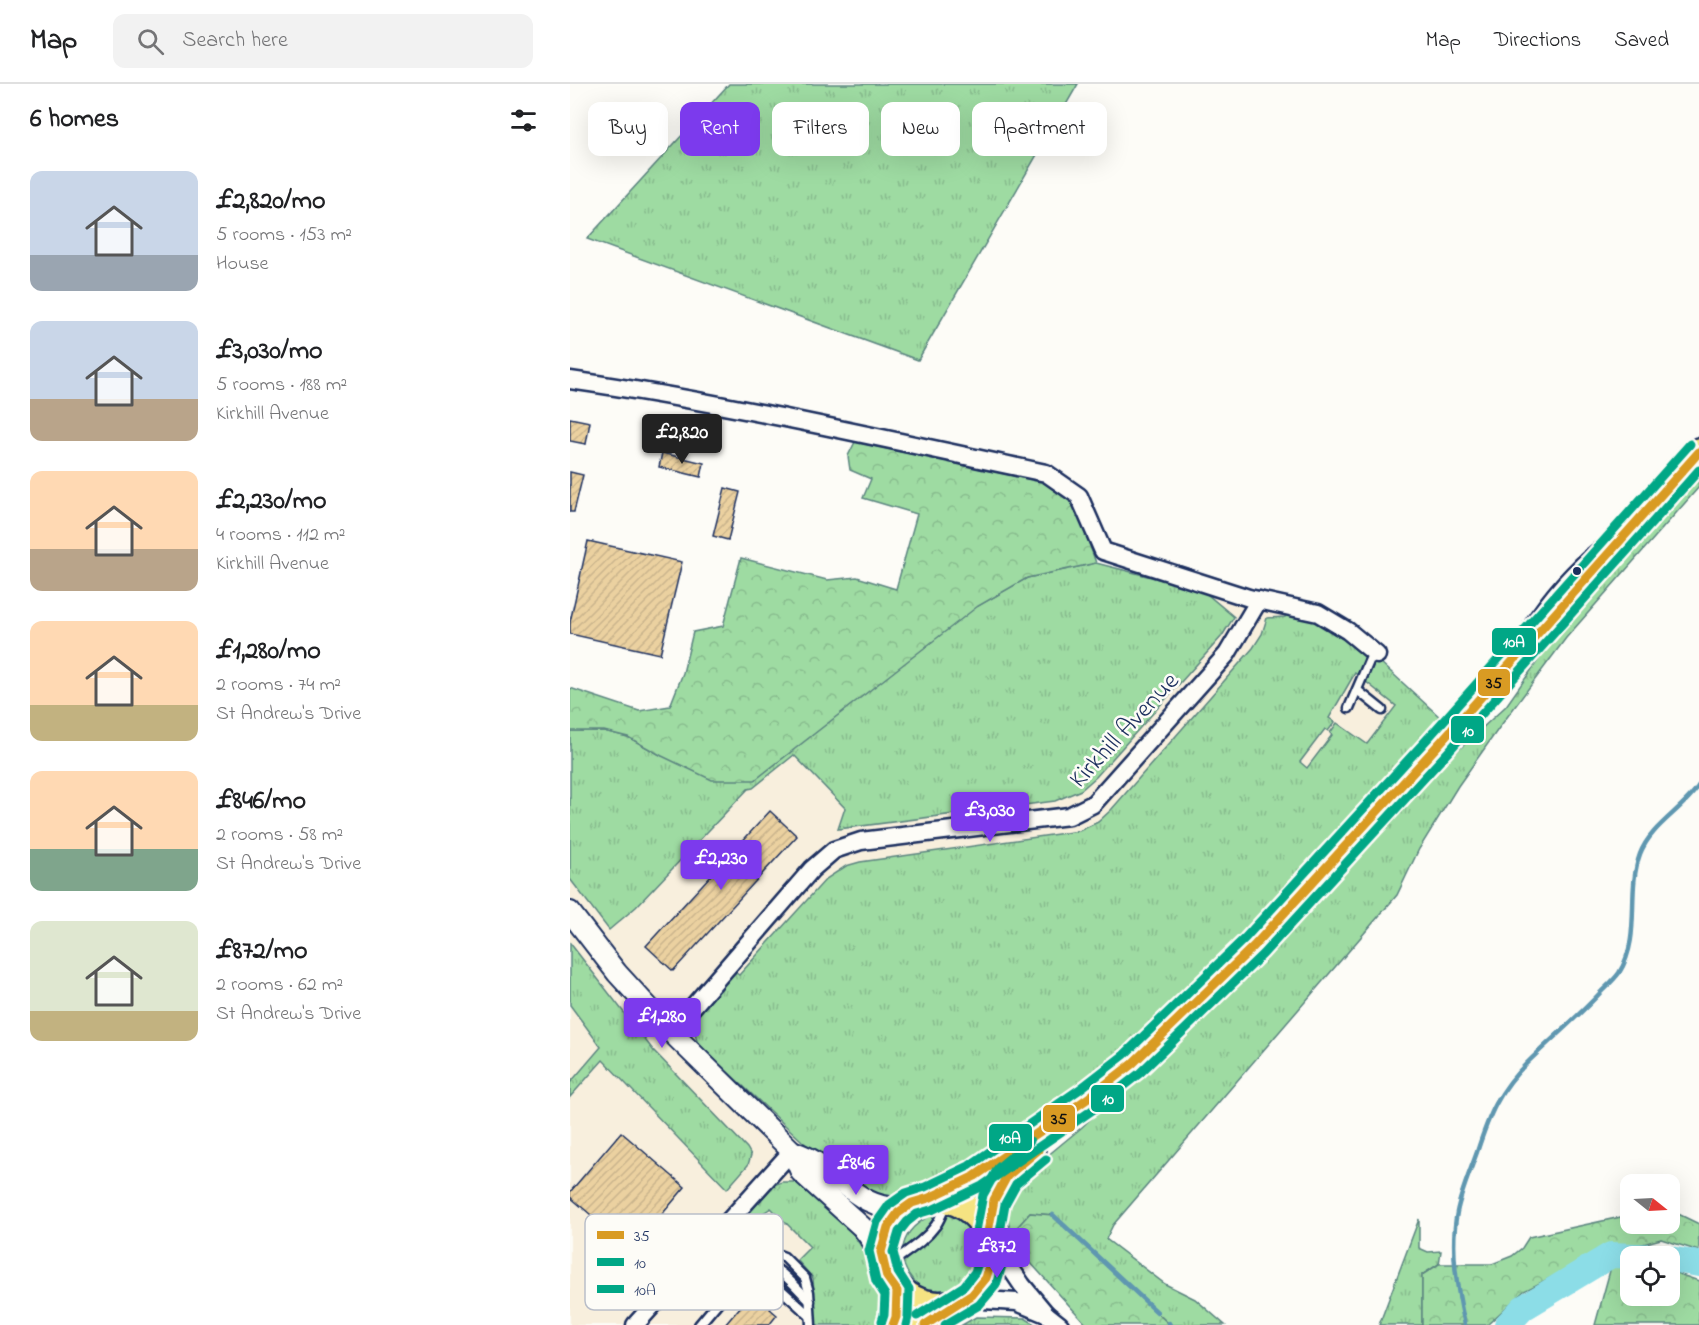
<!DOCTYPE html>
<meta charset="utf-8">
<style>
body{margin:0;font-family:"Indie Flower",sans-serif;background:#f2f2f2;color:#202124;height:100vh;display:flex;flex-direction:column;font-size:22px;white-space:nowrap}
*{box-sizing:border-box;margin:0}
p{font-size:20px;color:#757577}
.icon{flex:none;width:33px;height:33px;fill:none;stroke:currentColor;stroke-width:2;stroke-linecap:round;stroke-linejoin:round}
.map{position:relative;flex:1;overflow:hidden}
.panel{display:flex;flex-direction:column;background:#fff;width:570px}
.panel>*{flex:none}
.banner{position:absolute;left:18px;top:18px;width:570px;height:54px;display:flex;gap:12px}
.needle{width:39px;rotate:108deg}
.fabs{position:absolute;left:1050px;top:1090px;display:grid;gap:12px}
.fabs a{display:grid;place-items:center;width:60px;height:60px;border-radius:12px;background:#fff;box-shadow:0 6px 24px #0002;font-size:30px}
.price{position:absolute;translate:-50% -51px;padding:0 14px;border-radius:6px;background:#7c3aed;color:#fff;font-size:20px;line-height:39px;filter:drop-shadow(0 2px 3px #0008)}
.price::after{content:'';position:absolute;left:50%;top:36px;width:18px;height:14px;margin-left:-9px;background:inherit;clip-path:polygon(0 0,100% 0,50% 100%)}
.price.selected{background:#222;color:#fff}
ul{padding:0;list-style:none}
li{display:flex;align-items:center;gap:18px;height:150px;padding:0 30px}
li span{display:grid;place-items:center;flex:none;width:168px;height:120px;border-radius:12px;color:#555}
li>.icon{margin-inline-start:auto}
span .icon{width:72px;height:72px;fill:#fffc;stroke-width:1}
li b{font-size:26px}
h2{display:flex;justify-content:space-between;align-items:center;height:72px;padding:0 30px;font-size:26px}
.chip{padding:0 21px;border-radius:12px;background:#fff;box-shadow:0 6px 24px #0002;font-size:21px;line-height:54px}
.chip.selected{background:#7c3aed;color:#fff}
header{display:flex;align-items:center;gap:36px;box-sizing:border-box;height:84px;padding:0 30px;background:#fff;border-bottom:2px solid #e0e0e0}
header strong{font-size:28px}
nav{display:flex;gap:33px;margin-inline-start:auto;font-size:21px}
.search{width:420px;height:54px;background:#f2f2f2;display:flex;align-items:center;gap:15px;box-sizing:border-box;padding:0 21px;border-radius:12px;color:#757577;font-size:22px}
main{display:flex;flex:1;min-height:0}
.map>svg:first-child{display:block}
</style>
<header>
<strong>Map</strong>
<div class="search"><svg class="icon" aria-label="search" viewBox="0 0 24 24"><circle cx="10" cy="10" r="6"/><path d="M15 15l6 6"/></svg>Search here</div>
<nav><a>Map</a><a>Directions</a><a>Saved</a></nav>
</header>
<main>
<section class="panel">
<h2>6 homes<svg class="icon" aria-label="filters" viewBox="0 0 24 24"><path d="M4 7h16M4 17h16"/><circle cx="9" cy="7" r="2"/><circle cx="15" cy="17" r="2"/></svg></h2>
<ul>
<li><span style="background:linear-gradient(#c9d6e8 70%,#9aa5b1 0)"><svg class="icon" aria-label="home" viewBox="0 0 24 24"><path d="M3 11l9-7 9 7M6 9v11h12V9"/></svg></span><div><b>£2,820/mo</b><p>5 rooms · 153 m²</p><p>House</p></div></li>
<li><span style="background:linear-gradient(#c9d6e8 65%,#b9a48a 0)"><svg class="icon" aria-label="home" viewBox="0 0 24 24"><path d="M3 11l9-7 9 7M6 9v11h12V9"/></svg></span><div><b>£3,030/mo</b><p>5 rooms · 188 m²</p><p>Kirkhill Avenue</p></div></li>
<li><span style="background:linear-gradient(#ffd9b3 65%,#b9a48a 0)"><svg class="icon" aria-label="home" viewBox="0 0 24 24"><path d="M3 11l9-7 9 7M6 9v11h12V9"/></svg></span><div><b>£2,230/mo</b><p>4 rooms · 112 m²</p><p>Kirkhill Avenue</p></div></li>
<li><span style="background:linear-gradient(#ffd9b3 70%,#c2b280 0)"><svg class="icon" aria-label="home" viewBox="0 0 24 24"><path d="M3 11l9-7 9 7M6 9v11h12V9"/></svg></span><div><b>£1,280/mo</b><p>2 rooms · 74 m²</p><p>St Andrew's Drive</p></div></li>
<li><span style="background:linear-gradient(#ffd9b3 65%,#7fa58c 0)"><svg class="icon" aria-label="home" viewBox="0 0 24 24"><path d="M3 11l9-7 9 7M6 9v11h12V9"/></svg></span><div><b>£846/mo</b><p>2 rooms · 58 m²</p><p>St Andrew's Drive</p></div></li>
<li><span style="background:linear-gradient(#dfe7d0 75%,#c2b280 0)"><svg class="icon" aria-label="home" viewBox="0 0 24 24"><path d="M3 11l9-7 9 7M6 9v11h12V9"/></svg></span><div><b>£872/mo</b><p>2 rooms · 62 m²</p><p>St Andrew's Drive</p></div></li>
</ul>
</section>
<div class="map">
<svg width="1129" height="1241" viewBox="0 0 1129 1241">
<defs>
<pattern id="grass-tufts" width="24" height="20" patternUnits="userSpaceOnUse" patternTransform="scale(1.5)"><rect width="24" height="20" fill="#9edba2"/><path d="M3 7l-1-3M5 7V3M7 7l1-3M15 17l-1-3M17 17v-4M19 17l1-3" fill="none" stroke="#88bc8e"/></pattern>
<pattern id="forest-crowns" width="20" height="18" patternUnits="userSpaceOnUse" patternTransform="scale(1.5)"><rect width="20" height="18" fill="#9edba2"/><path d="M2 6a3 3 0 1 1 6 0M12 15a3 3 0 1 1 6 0" fill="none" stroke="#88bc8e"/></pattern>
<pattern id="building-hatch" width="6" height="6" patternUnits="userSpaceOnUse" patternTransform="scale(1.5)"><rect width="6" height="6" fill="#ebd1a0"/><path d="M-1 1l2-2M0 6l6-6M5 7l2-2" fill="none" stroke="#c9b48c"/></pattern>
</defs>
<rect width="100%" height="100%" fill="#fdfcf7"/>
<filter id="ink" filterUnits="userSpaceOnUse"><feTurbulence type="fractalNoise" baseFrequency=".0167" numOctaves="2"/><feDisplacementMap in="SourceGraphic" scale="12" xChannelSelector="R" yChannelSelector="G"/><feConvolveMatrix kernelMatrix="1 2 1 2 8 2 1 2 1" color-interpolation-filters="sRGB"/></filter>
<g filter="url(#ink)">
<path fill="#f8efdd" d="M526 479 746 536 872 635 581 942 327 1117 285 1170 311 1218 309 1239 315 1241H0V647H34L185 696 408 522Z"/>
<g fill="url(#grass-tufts)" stroke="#5c8580" stroke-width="1.5" fill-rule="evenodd">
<path d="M159 0H508L348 276 17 155Z"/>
<path d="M1129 388V403L996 554 929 644 888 702 849 765 827 811 543 1141 536 1155 595 1200 625 1215 655 1241H600L483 1131 460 1129 442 1149C431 1124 445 1120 442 1101L511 1044 705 862 859 693 936 622 995 538Z"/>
<path d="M526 479 632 506 664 533 652 552 526 693 511 706 485 717 268 745 275 724 224 671 183 704 178 705 66 823 39 846 0 795V647H34L58 653 92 672 408 522 457 494Z"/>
<path d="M716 528 746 536 809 577 872 635 732 795 642 887 581 942 482 1025 405 1080 346 1109 317 1117 289 1104 232 1057 129 961C113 931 145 907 163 887L169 891 256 795 276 782 290 778 509 747 528 738 541 726 683 564 692 550 697 534 715 533ZM785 589 826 622 797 660 767 639 760 649 762 651 737 684 730 678 755 645 758 647 765 638 759 634Z"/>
<path d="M0 859 83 966 177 1064 181 1071 178 1081 157 1105 33 976 0 1013V999L31 963 0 921Z"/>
<path d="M212 1098H225L236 1104 281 1147 305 1183 319 1211 311 1218 309 1239 315 1241H246L243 1194 227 1176 240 1163 201 1124 171 1144 166 1139 198 1103Z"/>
<path d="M371 1129 384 1130 405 1144 412 1181 387 1208C379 1208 370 1210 363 1208 357 1208 351 1203 346 1199 318 1172 336 1136 371 1129Z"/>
<path d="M849 1135V1164L858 1168 871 1167 869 1180 852 1191V1241H809Z"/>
<path d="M406 1233 455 1234 466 1241H392Z"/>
</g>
<g fill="url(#forest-crowns)" stroke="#5c8580" stroke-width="1.5">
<path d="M285 358 477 399 504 417 526 479 457 494 408 522 185 696H142L92 672 58 653 34 647H0V604L69 627 100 622 113 589 123 548 153 542 171 474 257 496 287 493 326 505 347 430 293 414 301 395 280 386 278 372Z"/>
<path d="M1100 1126 1129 1140V1167L1091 1155 1017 1175 954 1207 917 1241H852V1191L869 1180H922L942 1172 952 1164 959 1153 1060 1131V1140H1100Z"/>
<path d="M460 1129 483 1131 600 1241H517L459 1177 442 1149Z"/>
<path d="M1041 1183H1060V1212H1100V1187L1129 1197V1241H1025Z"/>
</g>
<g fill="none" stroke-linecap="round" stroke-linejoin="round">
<g stroke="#5f97b0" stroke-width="4.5">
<path d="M483 1131 587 1228"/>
<path d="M599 1239 600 1241"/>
<path d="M895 1241C887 1205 880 1165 887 1128 891 1108 900 1088 907 1068 919 1031 929 1006 958 978 982 954 1007 934 1030 909 1036 903 1044 896 1049 889 1072 853 1056 808 1070 770 1081 741 1113 726 1129 701"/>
</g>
<g stroke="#8cdde7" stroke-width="26">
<path d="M1100 1175 1129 1180"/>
<path d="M937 1241 953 1224 1041 1171 1090 1173"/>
</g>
</g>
<g fill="url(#building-hatch)" stroke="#1b2f5e" stroke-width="1.5">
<path d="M0 334 20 338 16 360 0 357Z"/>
<path d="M92 369 134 379 131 393 89 383Z"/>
<path d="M0 388 13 391 4 428H0Z"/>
<path d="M155 404 170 408 158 456 143 452Z"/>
<path d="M18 457 112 478 90 570 0 550V538Z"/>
<path d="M200 727 227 752 103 887 76 862Z"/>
<path d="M51 1048 115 1103 62 1166 0 1113V1108Z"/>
<path d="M198 1202 210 1214 200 1225 207 1231 199 1241H155L182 1209 187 1214Z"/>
</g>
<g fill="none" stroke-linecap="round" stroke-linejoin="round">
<defs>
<g id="service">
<path d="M957 543C977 512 1001 484 1030 461"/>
<path d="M787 606 812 626"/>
<path d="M779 624 803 568"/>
<path d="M319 1181C335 1168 353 1159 366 1141 370 1135 373 1127 376 1120"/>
<path d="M178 1182C202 1170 224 1202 240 1217"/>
<path d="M169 1194 181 1190 196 1192 240 1232"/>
<path d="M129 1241 188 1171 199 1167 214 1173 235 1194 239 1208 241 1241"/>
</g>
<g id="minor">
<path d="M0 296C160 319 318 356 476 389L509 412 533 467 679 514 748 529 778 547 807 571"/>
<path d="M101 948 242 785 264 766 291 757 499 732 523 720 657 570 689 516"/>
<path d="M396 1215 447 1218 476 1230 452 1201 423 1158"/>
<path d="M476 1230 490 1241"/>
<path d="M65 1241 222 1067"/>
</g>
<g id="tertiary">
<path d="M0 828 47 889 101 948 222 1067C230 1070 238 1073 244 1077 275 1097 294 1128 335 1123"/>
<path d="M222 1067 231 1088 292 1143 301 1155 312 1177"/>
</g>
<g id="trunk">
<path d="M359 1114 405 1092 517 1015 562 980 684 862 869 660 1129 368"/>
<path d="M418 1148 424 1116 437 1092 462 1071"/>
<path d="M323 1241 326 1233 327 1207"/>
<path d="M355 1241C374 1223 403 1218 416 1194 439 1150 393 1100 347 1117 279 1142 317 1241 391 1218"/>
</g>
</defs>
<use href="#service" stroke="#1b2f5e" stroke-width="13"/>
<use href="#minor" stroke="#1b2f5e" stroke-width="21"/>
<use href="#tertiary" stroke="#1b2f5e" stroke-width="24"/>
<use href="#trunk" stroke="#1b2f5e" stroke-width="32"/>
<use href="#service" stroke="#fdfcf7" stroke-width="8"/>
<use href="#minor" stroke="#fdfcf7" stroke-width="16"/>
<use href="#tertiary" stroke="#fdfcf7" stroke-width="20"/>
<use href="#trunk" stroke="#f5e382" stroke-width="27"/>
<defs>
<g id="bus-1">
<path d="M323 1241 326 1233 327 1207 317 1193 311 1168 318 1143 328 1129 342 1119 359 1114 405 1092 517 1015 562 980 684 862 869 660 1129 368"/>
<path d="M355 1241 402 1211 416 1194 422 1174 418 1148 424 1116 437 1092 468 1066"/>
</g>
<g id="bus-2">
<path d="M336 1241 338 1233 339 1205 328 1188 323 1168 329 1148 337 1138 347 1130 364 1125 412 1102 524 1025 570 989 693 870 878 668 1129 386"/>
<path d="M375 1241 409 1221 426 1201 434 1175 430 1148 435 1120 446 1100 476 1075"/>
</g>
<g id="bus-3">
<path d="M347 1232 394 1202 405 1188 410 1173 406 1147 413 1111 428 1084 460 1057"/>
<path d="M312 1237 314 1231 315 1211 306 1197 299 1167 307 1138 319 1121 336 1109 355 1103 399 1082 510 1005 554 971 675 854 860 652 1120 360"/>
</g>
</defs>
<use href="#bus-1" stroke="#fdfcf7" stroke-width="14"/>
<use href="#bus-2" stroke="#fdfcf7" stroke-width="14"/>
<use href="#bus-3" stroke="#fdfcf7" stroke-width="14"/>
<use href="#bus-1" stroke="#d99b23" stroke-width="9"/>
<use href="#bus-2" stroke="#00a786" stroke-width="9"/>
<use href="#bus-3" stroke="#00a786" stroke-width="9"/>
</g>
</g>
<circle fill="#1b2f5e" stroke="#fdfcf7" stroke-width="2" cx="1007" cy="487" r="5"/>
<g text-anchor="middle" stroke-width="5" stroke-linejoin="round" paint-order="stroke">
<g font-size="26" fill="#1b2f5e" stroke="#fdfcf7">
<text transform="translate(553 645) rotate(-47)" y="9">Kirkhill Avenue</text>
</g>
</g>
<rect x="15" y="1130" width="198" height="96" rx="9" fill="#fdfcf7" stroke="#b9bec9" stroke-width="1.5"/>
<rect x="27" y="1147" width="27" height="8" fill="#d99b23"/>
<rect x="27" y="1174" width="27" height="8" fill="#00a786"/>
<rect x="27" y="1201" width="27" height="8" fill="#00a786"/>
<g font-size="16" fill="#1b2f5e">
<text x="64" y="1157">35</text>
<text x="64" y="1184">10</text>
<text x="64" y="1211">10A</text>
</g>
<g stroke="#fdfcf7" stroke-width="2">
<rect x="921" y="543" width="46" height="29" rx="6" fill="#00a786"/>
<rect x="907" y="584" width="34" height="29" rx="6" fill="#d99b23"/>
<rect x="880" y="631" width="35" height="29" rx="6" fill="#00a786"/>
<rect x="520" y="1000" width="35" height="29" rx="6" fill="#00a786"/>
<rect x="472" y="1020" width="34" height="29" rx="6" fill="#d99b23"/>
<rect x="418" y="1039" width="45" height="29" rx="6" fill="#00a786"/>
</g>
<g font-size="16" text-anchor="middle" font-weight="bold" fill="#fff">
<text x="944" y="563">10A</text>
<text x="898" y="652">10</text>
<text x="538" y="1020">10</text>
<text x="440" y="1059">10A</text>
</g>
<g font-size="16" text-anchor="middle" font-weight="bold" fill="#111">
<text x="924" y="604">35</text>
<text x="489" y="1040">35</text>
</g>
</svg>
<div class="fabs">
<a><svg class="needle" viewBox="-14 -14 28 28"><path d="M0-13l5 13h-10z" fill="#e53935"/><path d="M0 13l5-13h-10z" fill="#757577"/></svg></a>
<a><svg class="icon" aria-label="locate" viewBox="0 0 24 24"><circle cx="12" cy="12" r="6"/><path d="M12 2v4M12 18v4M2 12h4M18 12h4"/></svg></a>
</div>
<b class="price selected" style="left:112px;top:381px">£2,820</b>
<b class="price" style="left:420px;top:759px">£3,030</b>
<b class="price" style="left:151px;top:807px">£2,230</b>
<b class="price" style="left:92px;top:965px">£1,280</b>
<b class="price" style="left:286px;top:1112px">£846</b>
<b class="price" style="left:427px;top:1195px">£872</b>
<div class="banner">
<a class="chip">Buy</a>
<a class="chip selected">Rent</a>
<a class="chip">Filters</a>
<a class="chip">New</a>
<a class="chip">Apartment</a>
</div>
</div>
</main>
